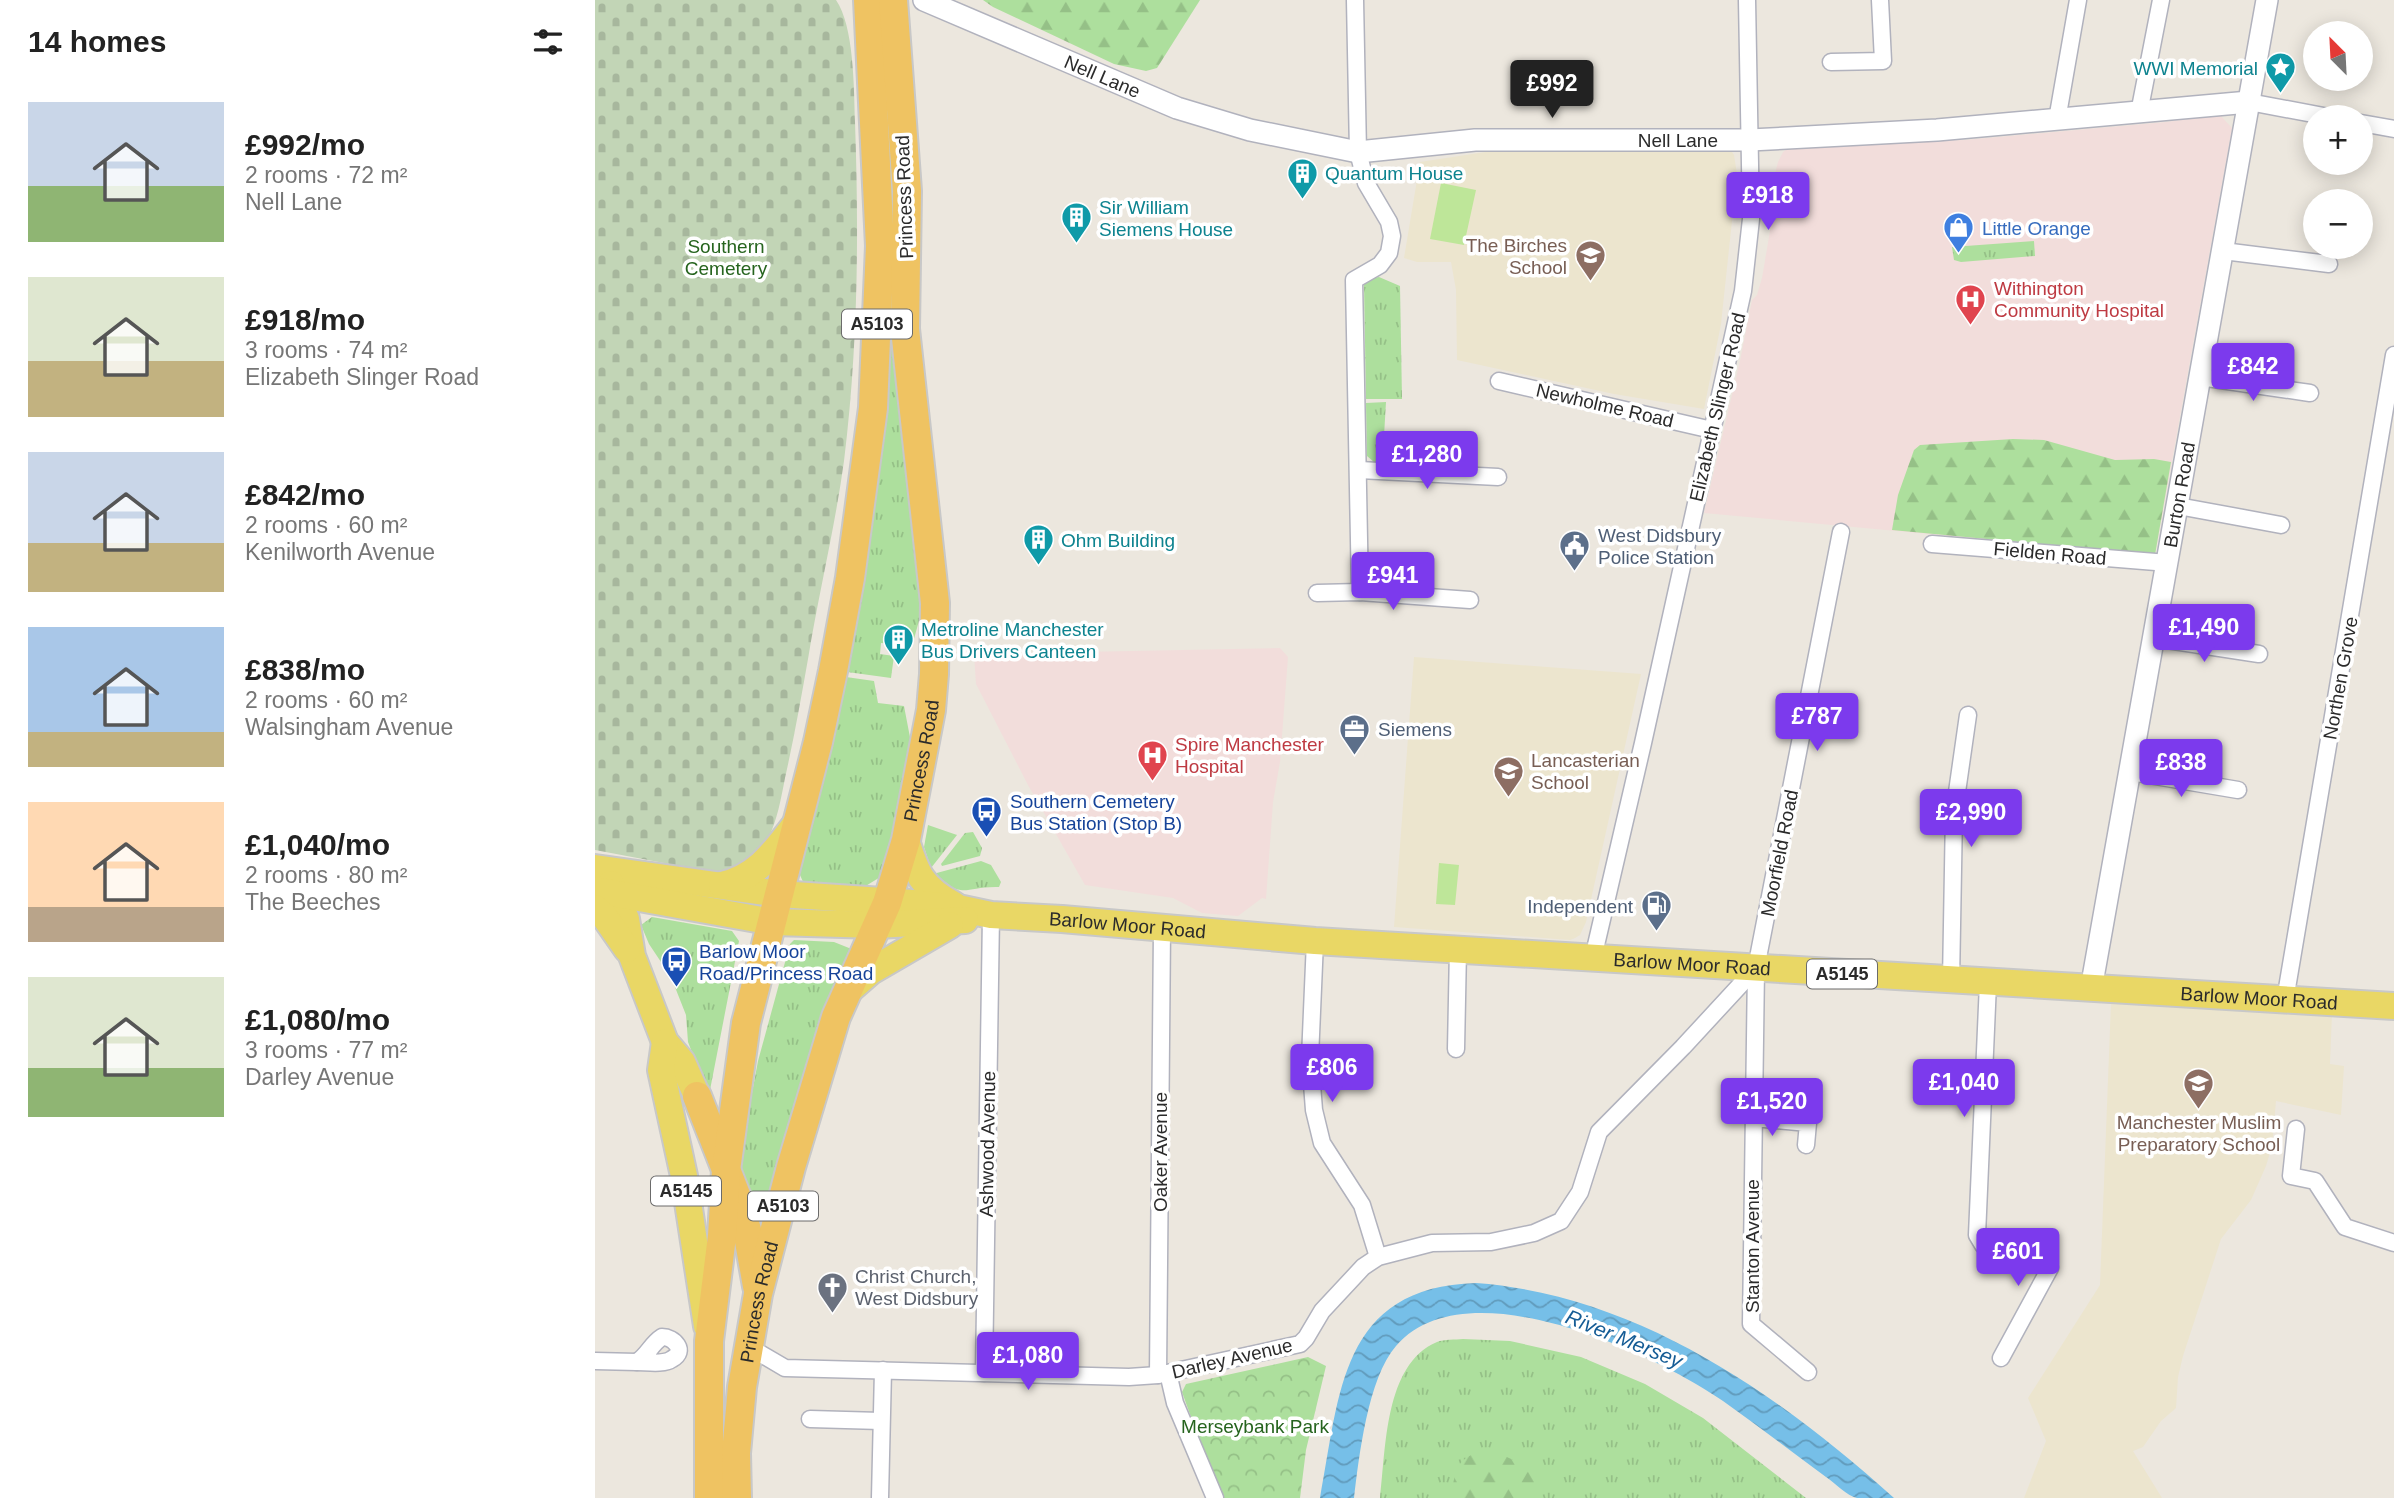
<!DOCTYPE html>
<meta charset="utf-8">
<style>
body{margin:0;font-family:Arial,sans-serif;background:#f6f6f6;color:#222;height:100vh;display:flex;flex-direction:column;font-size:26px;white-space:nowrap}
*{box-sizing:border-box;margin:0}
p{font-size:23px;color:#767676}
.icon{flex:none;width:38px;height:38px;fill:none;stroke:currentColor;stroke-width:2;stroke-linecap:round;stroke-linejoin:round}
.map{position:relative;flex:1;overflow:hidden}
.side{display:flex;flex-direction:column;background:#fff;width:595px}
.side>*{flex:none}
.needle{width:46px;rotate:336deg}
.controls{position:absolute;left:1708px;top:21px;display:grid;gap:14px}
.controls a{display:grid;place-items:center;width:70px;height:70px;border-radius:50%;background:#fff;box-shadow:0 4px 18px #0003;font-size:35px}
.price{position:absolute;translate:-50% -60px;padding:0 16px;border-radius:7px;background:#7c3aed;color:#fff;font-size:23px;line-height:46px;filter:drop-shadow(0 2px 4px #0008)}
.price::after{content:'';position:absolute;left:50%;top:42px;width:21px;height:16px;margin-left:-10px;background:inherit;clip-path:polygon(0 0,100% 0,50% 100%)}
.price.selected{background:#222;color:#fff}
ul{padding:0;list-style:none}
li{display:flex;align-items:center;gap:21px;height:175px;padding:0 28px}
li span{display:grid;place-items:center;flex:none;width:196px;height:140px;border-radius:0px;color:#555}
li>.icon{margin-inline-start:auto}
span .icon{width:84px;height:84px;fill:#fffc;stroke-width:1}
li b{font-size:30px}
h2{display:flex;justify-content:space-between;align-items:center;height:84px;padding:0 28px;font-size:30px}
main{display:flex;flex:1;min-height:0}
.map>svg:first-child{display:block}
</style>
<main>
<section class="side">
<h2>14 homes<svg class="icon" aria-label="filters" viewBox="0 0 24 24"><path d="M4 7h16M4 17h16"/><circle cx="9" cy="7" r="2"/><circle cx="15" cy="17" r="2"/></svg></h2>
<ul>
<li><span style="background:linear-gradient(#c9d6e8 60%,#8fb573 0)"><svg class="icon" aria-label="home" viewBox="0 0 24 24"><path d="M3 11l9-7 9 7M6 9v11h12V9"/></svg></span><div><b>£992/mo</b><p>2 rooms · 72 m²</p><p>Nell Lane</p></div></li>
<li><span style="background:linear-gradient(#dfe7d0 60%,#c2b280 0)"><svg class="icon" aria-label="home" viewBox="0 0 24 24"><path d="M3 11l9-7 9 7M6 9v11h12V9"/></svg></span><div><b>£918/mo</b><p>3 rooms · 74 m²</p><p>Elizabeth Slinger Road</p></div></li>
<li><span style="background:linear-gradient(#c9d6e8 65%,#c2b280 0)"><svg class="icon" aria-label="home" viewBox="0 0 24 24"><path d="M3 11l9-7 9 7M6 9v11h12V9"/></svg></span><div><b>£842/mo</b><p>2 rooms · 60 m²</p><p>Kenilworth Avenue</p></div></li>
<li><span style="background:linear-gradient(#a9c7e8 75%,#c2b280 0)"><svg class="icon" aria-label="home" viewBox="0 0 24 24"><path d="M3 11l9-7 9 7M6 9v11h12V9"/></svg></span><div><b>£838/mo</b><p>2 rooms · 60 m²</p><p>Walsingham Avenue</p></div></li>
<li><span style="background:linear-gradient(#ffd9b3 75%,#b9a48a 0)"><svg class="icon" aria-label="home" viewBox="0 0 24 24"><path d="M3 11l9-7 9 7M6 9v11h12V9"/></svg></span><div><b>£1,040/mo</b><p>2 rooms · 80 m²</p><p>The Beeches</p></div></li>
<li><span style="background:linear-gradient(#dfe7d0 65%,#8fb573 0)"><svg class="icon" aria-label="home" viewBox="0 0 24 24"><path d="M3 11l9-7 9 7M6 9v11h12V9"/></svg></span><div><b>£1,080/mo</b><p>3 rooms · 77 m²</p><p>Darley Avenue</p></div></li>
</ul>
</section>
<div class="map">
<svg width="1799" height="1498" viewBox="0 0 1799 1498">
<defs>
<pattern id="grass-tufts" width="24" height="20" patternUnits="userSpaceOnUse" patternTransform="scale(1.75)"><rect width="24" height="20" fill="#addf9d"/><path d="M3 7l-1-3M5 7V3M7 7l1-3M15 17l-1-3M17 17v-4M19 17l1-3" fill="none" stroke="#95c087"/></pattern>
<pattern id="forest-firs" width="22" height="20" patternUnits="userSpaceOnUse" patternTransform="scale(1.75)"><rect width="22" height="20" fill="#addf9d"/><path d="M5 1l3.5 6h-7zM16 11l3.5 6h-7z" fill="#95c087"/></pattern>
<pattern id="cemetery-stones" width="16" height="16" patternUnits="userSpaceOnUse" patternTransform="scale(1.75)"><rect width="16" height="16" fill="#c2d5b6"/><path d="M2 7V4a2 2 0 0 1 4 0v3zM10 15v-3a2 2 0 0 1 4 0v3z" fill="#a7b79d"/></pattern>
<pattern id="park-crowns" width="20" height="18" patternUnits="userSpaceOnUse" patternTransform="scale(1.75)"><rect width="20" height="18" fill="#addf9d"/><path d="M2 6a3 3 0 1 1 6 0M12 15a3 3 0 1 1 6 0" fill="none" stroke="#95c087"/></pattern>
<pattern id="water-waves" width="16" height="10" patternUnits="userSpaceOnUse" patternTransform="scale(1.75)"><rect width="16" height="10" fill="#76bfe8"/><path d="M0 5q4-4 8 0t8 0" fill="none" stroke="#619bbc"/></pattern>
</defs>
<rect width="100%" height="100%" fill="#ece7de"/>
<g fill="#ece5ce">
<path d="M1135 149 1139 155 1142 174 1126 324 1109 409 1019 394 862 360 861 290 856 262H822L809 258 825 162 897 151Z"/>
<path d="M819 657 1046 674 991 922 985 935 980 938 975 940 799 927Z"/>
<path d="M1516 1003 1737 1013 1735 1064 1749 1066 1746 1115 1681 1101 1677 1146 1671 1166 1656 1200 1626 1239 1588 1356 1583 1377 1581 1408 1566 1421 1548 1447 1538 1451 1567 1498H1429L1451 1441 1433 1398 1505 1285Z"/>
</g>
<g fill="#f2dddb">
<path d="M1625 115 1637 128 1560 555 1109 513 1145 361 1157 300 1162 295 1167 278 1175 231 1176 190 1183 162 1188 152 1200 144 1370 140 1571 122Z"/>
<path d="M685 648 693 657 685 762 678 802 671 899 667 898 643 916 607 913 578 898 490 885 433 785 381 684 379 654Z"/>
</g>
<g fill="url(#grass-tufts)">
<path d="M1439 241 1440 256 1366 262 1359 260 1357 247Z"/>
<path d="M784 277 805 286 807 399H771L769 285 773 279Z"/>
<path d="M298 323 304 413 317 505 327 610 317 646 286 643 285 654 299 656 296 678 245 671 289 324Z"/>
<path d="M791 402 788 453 791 454 790 463 779 462 772 456 771 403Z"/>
<path d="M244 676 279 681 283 703 309 706 318 753 313 785 287 876 269 887 209 884 205 875 199 874Z"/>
<path d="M333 825 362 835 336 868 329 847Z"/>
<path d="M378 832 387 848 385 856 347 866 346 864 370 833Z"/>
<path d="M386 861 396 865 406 882 404 887C368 886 370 901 338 874Z"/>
<path d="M57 917 137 931 144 941 115 1090 112 1091 93 1042 91 1015 76 977 54 944 46 925Z"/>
<path d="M199 940 239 942 259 950C216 1047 186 1135 165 1239L141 1179 163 1061 195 944Z"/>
<path d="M868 1339 915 1341 986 1357 1050 1384 1108 1418 1211 1498H785C791 1450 789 1364 842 1342 849 1339 860 1340 868 1339Z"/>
</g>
<g fill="url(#forest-firs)">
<path d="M388 0H605L562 68 551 71 519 64 398 7Z"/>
<path d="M1418 439 1449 440 1520 460 1559 459 1576 462 1560 555 1297 530 1303 495 1319 450 1325 445Z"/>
<path d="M892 1448 936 1468 945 1483 935 1498H856C861 1466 860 1460 892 1448Z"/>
</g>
<path fill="url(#cemetery-stones)" d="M0 0H241C259 26 259 87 260 122 264 235 263 348 249 461 240 527 224 592 213 659 206 699 199 738 190 778 186 799 182 821 173 839 163 858 142 870 122 873L0 850Z"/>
<path fill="url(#park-crowns)" d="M713 1357 731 1366 711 1450 705 1498H625L587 1392 591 1384Z"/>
<g fill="#bee699">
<path d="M846 183 881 190 869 245 835 239Z"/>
<path d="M844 863 864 865 860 905 841 904Z"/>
</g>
<path fill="url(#water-waves)" d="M881 1283C1042 1295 1182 1393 1299 1498 1288 1498 1272 1498 1262 1498 1252 1496 1240 1483 1231 1477 1197 1452 1163 1426 1128 1401 1058 1353 871 1265 801 1346 773 1378 764 1456 759 1498H725C745 1394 745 1287 881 1283Z"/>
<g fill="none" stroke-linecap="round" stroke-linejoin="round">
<defs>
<g id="minor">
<path d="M760 0 763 152 771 183 794 222 797 236 794 253 785 265 759 280 765 592"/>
<path d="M1236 62 1288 61 1285 0"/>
<path d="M1654 102 1734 117"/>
<path d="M1544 113 1566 0"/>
<path d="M1462 120 1483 0"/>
<path d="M1766 123 1799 129"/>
<path d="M1628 251 1734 264"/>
<path d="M1605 377 1715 393"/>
<path d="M904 381 1117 430"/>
<path d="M764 470 903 477"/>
<path d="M1583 506 1686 525"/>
<path d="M1337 544 1573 563"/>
<path d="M722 593 765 592 875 600"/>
<path d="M1559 638 1664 654"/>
<path d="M1536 772 1643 790"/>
<path d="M720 941 715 1058 719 1110 727 1143 767 1205 783 1257"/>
<path d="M998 958 1048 743 1148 291 1156 219 1152 0"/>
<path d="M1356 981 1359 813 1373 715"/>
<path d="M1393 983 1382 1235 1388 1245 1445 1253 1455 1268 1406 1358"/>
<path d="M1690 1000 1799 355"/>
<path d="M861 1049 863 949"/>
<path d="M1158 1118 1213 1123 1211 1145"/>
<path d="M1701 1129 1696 1176 1720 1181 1750 1227 1799 1243"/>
<path d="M67 1337C79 1337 92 1351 77 1359 69 1365 51 1362 42 1362 53 1355 56 1344 67 1337Z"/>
<path d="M154 1347 190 1368 534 1377 563 1375 705 1344 711 1338 727 1311 768 1267 783 1257 837 1243 896 1242 939 1233 966 1221 985 1192 1004 1132 1088 1047 1161 968"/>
<path d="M0 1361 42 1362"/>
<path d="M1213 1372 1156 1324 1161 968 1246 532"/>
<path d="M389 1373 396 915"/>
<path d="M573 1373 580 1403 620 1498"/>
<path d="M563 1375 567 929"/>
<path d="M215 1419 286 1421"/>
<path d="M285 1498 288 1370"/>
</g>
<g id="tertiary">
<path id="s1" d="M329 0 582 108 655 130 763 152 880 140H1155L1342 130 1654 102"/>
<path id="s2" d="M1496 989 1672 0"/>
</g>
<g id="primary">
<path d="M311 840C321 873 327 888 359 905"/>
<path id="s3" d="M0 868 184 894 317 903 363 908 396 915 467 919 720 941 1799 1006"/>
<path d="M16 884 31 919 37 956 70 1042 87 1062 102 1096"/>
<path d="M127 885C162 877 179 852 200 825"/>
<path d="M0 890 178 922 282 925 370 920"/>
<path d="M0 908 9 916 32 949"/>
<path d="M252 992 276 971 355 925"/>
<path d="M70 1042 66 1070 89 1176 112 1326"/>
</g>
<g id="trunk">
<path d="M102 1096 141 1195 152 1230 162 1286"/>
<path d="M114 1498V1341L127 1236 131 1170 151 1023 223 742 238 671 255 578 278 408 285 246 273 0"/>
<path id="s4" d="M142 1498 141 1453 147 1387 163 1294 196 1167 241 1017 292 903 311 840 336 710 339 674 340 603 310 329 312 191 298 0"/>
</g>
</defs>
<use href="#minor" stroke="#b1b2bd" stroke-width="19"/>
<use href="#tertiary" stroke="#b1b2bd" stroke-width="24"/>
<use href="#primary" stroke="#c8c8c8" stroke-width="30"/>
<use href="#trunk" stroke="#c8c8c8" stroke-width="32"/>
<use href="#minor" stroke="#fff" stroke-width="16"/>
<use href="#tertiary" stroke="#fff" stroke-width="21"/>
<use href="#primary" stroke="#e9d765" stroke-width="26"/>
<use href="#trunk" stroke="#efc362" stroke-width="28"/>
</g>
<defs>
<symbol id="sight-pin" viewBox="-11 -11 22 30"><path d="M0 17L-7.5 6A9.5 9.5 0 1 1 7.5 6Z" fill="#0f9aa8" stroke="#fff"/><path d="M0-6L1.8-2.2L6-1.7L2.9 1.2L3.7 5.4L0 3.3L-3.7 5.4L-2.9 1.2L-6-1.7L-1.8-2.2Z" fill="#fff"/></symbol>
<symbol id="building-pin" viewBox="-11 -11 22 30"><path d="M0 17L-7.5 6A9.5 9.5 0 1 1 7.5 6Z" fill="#0f9aa8" stroke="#fff"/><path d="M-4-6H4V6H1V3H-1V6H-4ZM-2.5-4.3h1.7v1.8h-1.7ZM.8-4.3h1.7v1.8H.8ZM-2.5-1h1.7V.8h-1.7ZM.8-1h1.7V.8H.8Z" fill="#fff"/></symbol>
<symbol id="shop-pin" viewBox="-11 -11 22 30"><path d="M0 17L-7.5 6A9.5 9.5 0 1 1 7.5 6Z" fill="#3f7fe0" stroke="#fff"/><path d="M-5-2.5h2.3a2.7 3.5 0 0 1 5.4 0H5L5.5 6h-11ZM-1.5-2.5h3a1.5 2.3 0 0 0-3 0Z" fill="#fff"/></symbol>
<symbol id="school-pin" viewBox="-11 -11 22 30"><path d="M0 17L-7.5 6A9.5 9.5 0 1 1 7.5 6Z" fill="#8d6e63" stroke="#fff"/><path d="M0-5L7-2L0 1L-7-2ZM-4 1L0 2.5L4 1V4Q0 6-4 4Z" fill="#fff"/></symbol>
<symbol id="hospital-pin" viewBox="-11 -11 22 30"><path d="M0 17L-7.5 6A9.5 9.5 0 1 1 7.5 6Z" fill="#e0444e" stroke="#fff"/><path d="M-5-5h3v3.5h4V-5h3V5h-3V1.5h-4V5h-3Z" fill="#fff"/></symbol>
<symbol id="civic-pin" viewBox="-11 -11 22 30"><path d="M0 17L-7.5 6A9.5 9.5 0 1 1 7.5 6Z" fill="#5c6f8a" stroke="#fff"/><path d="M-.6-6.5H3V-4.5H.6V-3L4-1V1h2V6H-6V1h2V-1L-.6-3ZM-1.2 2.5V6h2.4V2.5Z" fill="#fff"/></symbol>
<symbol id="office-pin" viewBox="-11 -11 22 30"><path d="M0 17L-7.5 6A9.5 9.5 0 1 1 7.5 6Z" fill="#5c6f8a" stroke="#fff"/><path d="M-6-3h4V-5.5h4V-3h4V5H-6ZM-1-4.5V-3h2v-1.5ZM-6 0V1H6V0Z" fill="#fff"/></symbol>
<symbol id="bus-pin" viewBox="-11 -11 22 30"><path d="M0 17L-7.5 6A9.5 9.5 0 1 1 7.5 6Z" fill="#1a4fb4" stroke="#fff"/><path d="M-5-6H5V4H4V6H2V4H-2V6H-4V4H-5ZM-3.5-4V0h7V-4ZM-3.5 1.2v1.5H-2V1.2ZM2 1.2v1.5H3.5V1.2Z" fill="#fff"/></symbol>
<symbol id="fuel-pin" viewBox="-11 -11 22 30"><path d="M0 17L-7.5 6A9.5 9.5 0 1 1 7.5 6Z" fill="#5c6f8a" stroke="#fff"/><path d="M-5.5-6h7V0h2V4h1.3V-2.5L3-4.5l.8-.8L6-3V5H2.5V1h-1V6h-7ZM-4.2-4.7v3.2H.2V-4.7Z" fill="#fff"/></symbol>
<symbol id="church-pin" viewBox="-11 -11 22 30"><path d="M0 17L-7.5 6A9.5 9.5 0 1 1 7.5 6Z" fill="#6b7280" stroke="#fff"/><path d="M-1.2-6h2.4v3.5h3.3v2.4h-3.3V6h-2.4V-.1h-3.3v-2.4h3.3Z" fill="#fff"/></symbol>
</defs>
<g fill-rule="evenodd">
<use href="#sight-pin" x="1668" y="50" width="35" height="47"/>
<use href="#building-pin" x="690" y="156" width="35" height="47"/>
<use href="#building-pin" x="464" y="200" width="35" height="47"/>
<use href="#shop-pin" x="1346" y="210" width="35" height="47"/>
<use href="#school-pin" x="978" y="238" width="35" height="47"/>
<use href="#hospital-pin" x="1358" y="282" width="35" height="47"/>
<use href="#building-pin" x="426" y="522" width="35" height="47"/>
<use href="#civic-pin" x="962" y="528" width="35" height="47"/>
<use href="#building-pin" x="286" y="622" width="35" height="47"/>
<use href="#office-pin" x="742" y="712" width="35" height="47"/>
<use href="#hospital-pin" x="540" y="738" width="35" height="47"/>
<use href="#school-pin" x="896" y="754" width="35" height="47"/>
<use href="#bus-pin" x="374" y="794" width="35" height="47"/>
<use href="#fuel-pin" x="1044" y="888" width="35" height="47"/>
<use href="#bus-pin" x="64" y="944" width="35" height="47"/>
<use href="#school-pin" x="1586" y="1066" width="35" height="47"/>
<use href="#church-pin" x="220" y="1270" width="35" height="47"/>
</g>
<g text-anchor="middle" stroke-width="7" stroke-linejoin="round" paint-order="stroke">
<g fill="#fff" stroke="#6b6b6b" stroke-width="2">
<rect x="247" y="309.5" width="70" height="29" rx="5"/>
<rect x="1212" y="959.5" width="70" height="29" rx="5"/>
<rect x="56" y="1176.5" width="70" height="29" rx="5"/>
<rect x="153" y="1191.5" width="70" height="29" rx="5"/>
</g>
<g font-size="18" font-weight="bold" fill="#2b2b2b">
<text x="282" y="330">A5103</text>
<text x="1247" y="980">A5145</text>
<text x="91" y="1197">A5145</text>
<text x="188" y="1212">A5103</text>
</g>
<g font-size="19" fill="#0d838f" stroke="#fff" text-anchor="start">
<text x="1663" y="75" text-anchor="end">WWI Memorial</text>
<text x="730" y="180">Quantum House</text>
<text x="504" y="214">Sir William<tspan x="504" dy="22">Siemens House</tspan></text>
<text x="466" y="547">Ohm Building</text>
<text x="326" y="636">Metroline Manchester<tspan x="326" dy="22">Bus Drivers Canteen</tspan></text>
</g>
<g font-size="19" fill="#2b2b2b" stroke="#fff">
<text dy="7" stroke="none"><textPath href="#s1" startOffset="194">Nell Lane</textPath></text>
<text dy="7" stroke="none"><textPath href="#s1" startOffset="782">Nell Lane</textPath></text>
<text transform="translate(309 197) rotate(-92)" y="7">Princess Road</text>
<text transform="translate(1010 405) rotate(13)" y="7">Newholme Road</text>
<text transform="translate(1122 407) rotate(-77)" y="7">Elizabeth Slinger Road</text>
<text dy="7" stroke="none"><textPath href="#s2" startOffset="502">Burton Road</textPath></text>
<text transform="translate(1455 553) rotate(5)" y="7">Fielden Road</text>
<text transform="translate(1745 678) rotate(-80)" y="7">Northen Grove</text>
<text dy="7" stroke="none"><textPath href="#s4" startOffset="765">Princess Road</textPath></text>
<text transform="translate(1184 853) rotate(-79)" y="7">Moorfield Road</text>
<text dy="7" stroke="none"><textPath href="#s3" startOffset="536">Barlow Moor Road</textPath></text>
<text dy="7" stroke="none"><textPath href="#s3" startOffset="1102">Barlow Moor Road</textPath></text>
<text dy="7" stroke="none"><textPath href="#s3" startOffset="1670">Barlow Moor Road</textPath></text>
<text transform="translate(392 1144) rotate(-89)" y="7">Ashwood Avenue</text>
<text transform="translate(565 1152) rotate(-90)" y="7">Oaker Avenue</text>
<text transform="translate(1157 1246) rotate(-90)" y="7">Stanton Avenue</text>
<text dy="7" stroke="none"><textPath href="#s4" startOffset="198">Princess Road</textPath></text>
<text transform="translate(637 1358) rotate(-13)" y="7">Darley Avenue</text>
</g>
<g font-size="19" fill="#366cbe" stroke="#fff" text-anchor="start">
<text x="1387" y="235">Little Orange</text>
</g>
<g font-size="19" fill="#785e54" stroke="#fff" text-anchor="end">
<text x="972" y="252">The Birches<tspan x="972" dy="22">School</tspan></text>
<text x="936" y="767" text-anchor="start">Lancasterian<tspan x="936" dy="22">School</tspan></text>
<text x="1604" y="1129" text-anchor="middle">Manchester Muslim<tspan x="1604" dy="22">Preparatory School</tspan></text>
</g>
<g font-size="19" fill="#26641e" stroke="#fff">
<text x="131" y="253">Southern<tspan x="131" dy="22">Cemetery</tspan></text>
<text x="660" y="1433">Merseybank Park</text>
</g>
<g font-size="19" fill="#be3a42" stroke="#fff" text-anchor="start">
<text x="1399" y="295">Withington<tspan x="1399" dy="22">Community Hospital</tspan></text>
<text x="580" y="751">Spire Manchester<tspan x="580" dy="22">Hospital</tspan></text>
</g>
<g font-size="19" fill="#4e5e75" stroke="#fff" text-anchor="start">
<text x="1003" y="542">West Didsbury<tspan x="1003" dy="22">Police Station</tspan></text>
<text x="783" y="736">Siemens</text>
<text x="1038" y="913" text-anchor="end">Independent</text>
</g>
<g font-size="19" fill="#164399" stroke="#fff" text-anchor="start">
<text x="415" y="808">Southern Cemetery<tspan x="415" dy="22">Bus Station (Stop B)</tspan></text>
<text x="104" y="958">Barlow Moor<tspan x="104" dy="22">Road/Princess Road</tspan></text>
</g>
<g font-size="19" fill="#5b616d" stroke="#fff" text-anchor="start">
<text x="260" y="1283">Christ Church,<tspan x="260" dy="22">West Didsbury</tspan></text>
</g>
<g font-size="21" font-style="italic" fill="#155c95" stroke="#fff">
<text transform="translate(1029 1339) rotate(22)" y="7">River Mersey</text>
</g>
</g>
</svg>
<div class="controls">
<a><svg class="needle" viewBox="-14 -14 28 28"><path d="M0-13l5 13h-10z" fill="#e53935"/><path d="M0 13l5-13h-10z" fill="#767676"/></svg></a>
<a>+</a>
<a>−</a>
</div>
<b class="price selected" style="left:957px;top:120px">£992</b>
<b class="price" style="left:1173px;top:232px">£918</b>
<b class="price" style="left:1658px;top:403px">£842</b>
<b class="price" style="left:832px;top:491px">£1,280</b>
<b class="price" style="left:798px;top:612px">£941</b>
<b class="price" style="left:1609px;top:664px">£1,490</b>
<b class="price" style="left:1222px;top:753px">£787</b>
<b class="price" style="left:1586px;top:799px">£838</b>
<b class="price" style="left:1376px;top:849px">£2,990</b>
<b class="price" style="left:737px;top:1104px">£806</b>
<b class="price" style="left:1369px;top:1119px">£1,040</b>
<b class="price" style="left:1177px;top:1138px">£1,520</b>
<b class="price" style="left:1423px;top:1288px">£601</b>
<b class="price" style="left:433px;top:1392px">£1,080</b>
</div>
</main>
